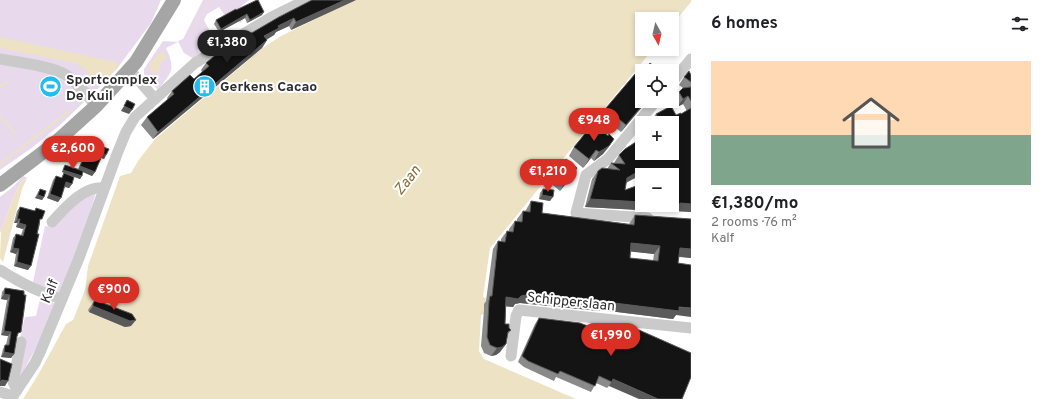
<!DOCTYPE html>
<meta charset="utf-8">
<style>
body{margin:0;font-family:Overpass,sans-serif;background:#f2f2f2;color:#202124;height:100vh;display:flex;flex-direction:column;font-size:15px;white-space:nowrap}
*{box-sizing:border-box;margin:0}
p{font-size:13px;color:#757577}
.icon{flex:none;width:22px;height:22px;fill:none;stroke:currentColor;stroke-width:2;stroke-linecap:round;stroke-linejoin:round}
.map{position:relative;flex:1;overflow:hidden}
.panel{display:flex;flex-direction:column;background:#fff;width:360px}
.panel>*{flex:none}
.needle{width:26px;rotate:172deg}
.fabs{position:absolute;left:635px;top:12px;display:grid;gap:8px}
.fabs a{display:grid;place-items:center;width:44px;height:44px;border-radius:0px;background:#fff;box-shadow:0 2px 6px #0003;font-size:20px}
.price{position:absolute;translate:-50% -34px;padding:0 9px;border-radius:14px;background:#d93025;color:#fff;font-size:13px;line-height:26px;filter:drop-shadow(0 1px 2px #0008)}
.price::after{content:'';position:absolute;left:50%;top:24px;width:12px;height:9px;margin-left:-6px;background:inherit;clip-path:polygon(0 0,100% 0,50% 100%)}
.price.active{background:#222;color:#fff}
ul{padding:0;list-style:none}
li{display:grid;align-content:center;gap:8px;height:212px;padding:0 20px}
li+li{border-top:1px solid #e0e0e0}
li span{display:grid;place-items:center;height:124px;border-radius:0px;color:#555}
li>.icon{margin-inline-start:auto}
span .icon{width:72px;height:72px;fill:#fffc;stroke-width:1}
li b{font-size:17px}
h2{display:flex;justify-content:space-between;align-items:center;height:48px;padding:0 20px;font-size:17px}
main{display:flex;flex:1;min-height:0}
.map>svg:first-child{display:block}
</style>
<main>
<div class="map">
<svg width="691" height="399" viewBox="0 0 691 399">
<rect width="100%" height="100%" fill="#fff"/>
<g fill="#e8daec">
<path d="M0 0H161L151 23 119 66 93 94 83 101 84 102 60 125 33 147 0 170Z"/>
<path d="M203 0H249L239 8 243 20 240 23 233 12 226 17 219 7 207 14 204 20 214 39 197 50 201 57 194 59 184 53 178 41 183 39Z"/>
<path d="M163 41 178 42 166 48C176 70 172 71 158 90L144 74V69Z"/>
<path d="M23 176 27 178 21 182 14 196 0 233V197L14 186Z"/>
<path d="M97 189 85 230 62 291C53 294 41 286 33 282L45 226 53 227 63 210Z"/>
<path d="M41 295 54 303V307L43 335 20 377 18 375 26 340 20 339 25 317 36 316Z"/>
</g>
<g fill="#ede2c4">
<path d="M209 0H210L188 40 190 36Z"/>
<path d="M354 0H691V2L672 25V19H642V49H653L490 248 483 297 486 298 484 314 481 315 479 351 484 359 576 399H23L38 375 66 324 73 320 85 290 88 266 120 176 131 173 138 161 155 139 264 47 281 36Z"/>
<path d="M0 37 115 62 119 66 106 80 99 81 93 80 85 69 75 63 0 48Z"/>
<path d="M163 52 165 53 166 58 159 64 160 71 158 73H154L151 71 150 64 159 53Z"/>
<path d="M27 178 22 189 3 262 0 258 1 230 14 196 21 182Z"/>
</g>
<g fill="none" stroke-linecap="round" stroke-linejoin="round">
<g stroke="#ede2c4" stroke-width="2">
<path d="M0 86 7 82"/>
<path d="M0 115 15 134"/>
<path d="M0 164 69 111"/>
</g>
<g stroke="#cacaca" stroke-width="11">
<path d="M0 59C17 62 52 66 66 75 78 83 87 95 96 106"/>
<path d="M129 69 155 99"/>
<path d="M672 82 691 59"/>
<path d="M648 218 576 213 586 175 608 159 656 101"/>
<path d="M52 222C64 209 84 185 104 188"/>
<path d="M0 270C19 282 40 293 62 299"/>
<path d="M511 356 516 316 519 310 691 328"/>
<path d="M17 390 13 382 21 342"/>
<path d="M0 392 13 396"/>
<path d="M11 399 35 363 41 350 79 258 117 154 126 132 135 117 195 63 270 18 306 0"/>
</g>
<path stroke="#a5a5a5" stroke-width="14" d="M0 185 54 144 96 106 136 62 174 0"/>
</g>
<g fill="#8a8a8a" fill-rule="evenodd">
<path d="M356 0 291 30 289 26 276 32 274 35 266 40H267L262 48 153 139 141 125 147 117 168 100 167 98 172 91 194 79 202 72 201 70 206 63 279 17Z"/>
<path d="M236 10 262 15 247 23 245 18 219 32 214 24 216 20Z"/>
<path d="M691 75V212L675 211V212L585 207 592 179 598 171 607 169 611 163H614L619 155 672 123H651L650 122 656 114 676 115 681 114 687 111 683 104 677 107 673 100 679 92 683 88 679 85 684 77ZM642 175H672L642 205ZM635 178 638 185 625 190 626 183Z"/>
<path d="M642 101H647L621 132 601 116 606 108Z"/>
<path d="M100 146 106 155 104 159 101 158 95 172 92 176 83 172 80 179 62 172 65 165 78 169 82 160 74 156 76 151 78 147 82 148 98 149Z"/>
<path d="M574 147H609L603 154 594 161 591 158 583 168 569 156Z"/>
<path d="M577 168 560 191 548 181 553 175Z"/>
<path d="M64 173 72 184 69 188 64 187 58 202 47 198 53 180 56 176 61 178Z"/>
<path d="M40 189 44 197 42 200 35 198 38 192Z"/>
<path d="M543 189 550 201 539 199 540 193Z"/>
<path d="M531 201 542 213 629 224 635 215 691 219V258L679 257 678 263 676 315 673 319 601 310 600 311 520 303 515 304 513 307 506 306 505 324 511 330 508 334 506 344 500 352 496 355 491 356 484 353 481 346 484 310V304L486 301 493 249 498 241H501V239L507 231H509V229L515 221H517V219L523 211H525L526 210ZM630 251 654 254 653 261 630 258Z"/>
<path d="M20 207 34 211 36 208 40 224 28 270 14 266 16 254 10 252 13 238 16 234 21 235 23 229 16 227 17 223H14L17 211Z"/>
<path d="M5 288 24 291 18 336H17L14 354 11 358 1 357 3 349 5 345H6L8 336 1 335 7 300 1 299 2 292Z"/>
<path d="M95 300 131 326 125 327 89 312 88 310Z"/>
<path d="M539 318 589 327 591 324 607 329 691 353 609 386 607 388 596 383 591 392 556 377 554 381 524 367 518 362 535 324Z"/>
</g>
<g fill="#5a5a5a">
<path d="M345 0H356L291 30 296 22Z"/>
<path d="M264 12 262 15 247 23 250 20Z"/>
<path d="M247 14 245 18 219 32 221 29Z"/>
<path d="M294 18 289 26 276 32 274 35 259 44 264 36 278 26Z"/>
<path d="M267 40 262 48 153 139 158 132Z"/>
<path d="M688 96 683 104 677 107 683 99Z"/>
<path d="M646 101H647L621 132 626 125Z"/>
<path d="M124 106 132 110 129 114 121 111Z"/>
<path d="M614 139 603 154 594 161 599 152Z"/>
<path d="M596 150 591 158 583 168 589 159Z"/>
<path d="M76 153 85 156 82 160 74 156Z"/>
<path d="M103 153 106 155 104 159 100 157Z"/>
<path d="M80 166 95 172 92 176 78 170Z"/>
<path d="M577 168 573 175 560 191 564 184Z"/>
<path d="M63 170 82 176 80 179 62 172Z"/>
<path d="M641 170 635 178 621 185 627 178Z"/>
<path d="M66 182 72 184 69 188 63 186Z"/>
<path d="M50 194 61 198 58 202 47 198Z"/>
<path d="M38 195 44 197 42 200 35 198Z"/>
<path d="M542 195 553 197 550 201 539 199Z"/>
<path d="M590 199 642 202V205H672V204L680 203 691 204V212L675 211V212L585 207Z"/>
<path d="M17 219H20L17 223H14Z"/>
<path d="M19 223 26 225 23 229 16 227Z"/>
<path d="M631 243 660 246 654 254 625 251Z"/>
<path d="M13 248 19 249 16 254 10 252Z"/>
<path d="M680 248 691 249V258L674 256Z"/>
<path d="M17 262 31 266 28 270 14 266Z"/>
<path d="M4 294 10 295 7 300 1 299Z"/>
<path d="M526 295 606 302 691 308V317L676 315 673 319 601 310 600 311 520 303 515 304 513 307 501 306 506 297Z"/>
<path d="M93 306 136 320 131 326 125 327 89 312Z"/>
<path d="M4 331 11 332 8 336 1 335Z"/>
<path d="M506 344 500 352 496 355 491 356 497 348Z"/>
<path d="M4 352 14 354 11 358 1 357Z"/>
<path d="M613 379 658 399H639L609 386Z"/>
<path d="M2 380 8 381 5 386H0V382Z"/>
</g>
<g fill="#141414" stroke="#5a5a5a" fill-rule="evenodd">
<path d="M257 0H258L264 12 250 20 247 14 221 29 216 20 236 9V10Z"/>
<path d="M312 0H345L296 22 294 18 278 26 279 28 264 36 267 40 158 132 147 117 174 94 172 91 190 75 194 79 209 66 206 63 219 52 279 17Z"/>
<path d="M650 63 657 69 655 71H646L645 70Z"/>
<path d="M689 71 691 75V82L684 77Z"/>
<path d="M635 74 642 80V101H646L626 125 606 108Z"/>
<path d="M691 87V101L688 96 683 99 679 92 683 88Z"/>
<path d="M127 100 135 104 132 110 124 106Z"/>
<path d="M671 106 676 115 681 113V114L691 108V204L680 203V204H672V175H643L641 170 627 178 625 190 642 184V202L590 199 598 171 602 168 620 170 611 163 625 164 619 155 625 149 642 138V153H672V123H661L656 114Z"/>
<path d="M593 124 608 136 609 134 614 139 609 146 599 152 596 150 589 159 574 147Z"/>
<path d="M85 144 99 149 100 146 109 149 106 155 103 153 95 172 80 166 85 156 76 153 78 147 82 149Z"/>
<path d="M566 159 577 168 564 184 553 175Z"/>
<path d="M65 165 83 171 82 176 63 170Z"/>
<path d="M64 173 74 177 72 184 66 182 61 198 50 194 56 176 62 178Z"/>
<path d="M40 189 46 191 44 197 38 195Z"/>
<path d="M543 189 554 190 553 197 542 195Z"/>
<path d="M531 201 543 203 542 213 634 225 635 215 691 219V249L680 248 678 263 691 265V308L679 307V311L606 302V303L526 295 521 296 518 299 506 297 505 324H509V328L511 330 508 332 506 344 502 347 497 348 490 345 487 337 489 301 490 296H492L498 241 505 242 507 231 513 232 515 221 522 222 523 211 530 212ZM631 243 660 246 658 261 630 258Z"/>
<path d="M20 207 35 211 36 208 45 211 42 219H40L37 234H39L31 266 17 262 19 249 13 248 16 234 23 236 26 225 19 223 20 219H17Z"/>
<path d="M5 288 24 291V295H26L21 332 18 333 17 336 14 354 4 352 5 345H9L11 332 4 331 10 295 4 294Z"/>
<path d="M95 300 132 314 136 320 130 321 93 306V304Z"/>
<path d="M539 318 580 323 590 327 591 324 608 326 607 329 619 328 639 330 691 353V377L682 399H658L613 379 612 382 599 376 595 386 560 371 558 374 528 361 522 356Z"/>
<path d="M0 359 12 364 8 381 2 380 0 382Z"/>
</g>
<defs>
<symbol id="building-disc" viewBox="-11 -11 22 22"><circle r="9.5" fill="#24bcf0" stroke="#fff"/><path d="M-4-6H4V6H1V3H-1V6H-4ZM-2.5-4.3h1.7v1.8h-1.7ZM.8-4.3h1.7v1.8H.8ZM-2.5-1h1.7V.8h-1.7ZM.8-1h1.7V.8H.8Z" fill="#fff"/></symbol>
<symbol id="stadium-disc" viewBox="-11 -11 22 22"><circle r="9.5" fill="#24bcf0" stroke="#fff"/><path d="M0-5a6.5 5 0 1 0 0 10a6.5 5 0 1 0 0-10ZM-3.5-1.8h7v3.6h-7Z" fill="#fff"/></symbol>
</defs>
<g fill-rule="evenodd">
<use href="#building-disc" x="192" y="74" width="25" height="25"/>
<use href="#stadium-disc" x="38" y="74" width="25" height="25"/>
</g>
<g text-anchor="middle" stroke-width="4" stroke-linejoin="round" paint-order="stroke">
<g font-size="14" font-weight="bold" fill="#2d2d2d" stroke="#fff" text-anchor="start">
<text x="66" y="84">Sportcomplex<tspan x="66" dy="16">De Kuil</tspan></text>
<text x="220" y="91">Gerkens Cacao</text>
</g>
<g font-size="14" fill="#2d2d2d" stroke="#fff">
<text transform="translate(49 291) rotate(-68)" y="5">Kalf</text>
<text transform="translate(571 301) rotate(6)" y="5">Schipperslaan</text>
</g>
<g font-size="15" font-style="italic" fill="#877032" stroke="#fff">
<text transform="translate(407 180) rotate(-52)" y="5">Zaan</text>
</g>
</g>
</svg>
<div class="fabs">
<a><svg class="needle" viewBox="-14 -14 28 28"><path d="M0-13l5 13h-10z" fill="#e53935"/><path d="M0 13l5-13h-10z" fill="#757577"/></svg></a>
<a><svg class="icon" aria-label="locate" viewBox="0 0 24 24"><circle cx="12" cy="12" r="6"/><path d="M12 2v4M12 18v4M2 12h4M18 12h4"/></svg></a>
<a>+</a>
<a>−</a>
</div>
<b class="price active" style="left:227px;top:64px">€1,380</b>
<b class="price" style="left:594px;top:142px">€948</b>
<b class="price" style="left:73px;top:170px">€2,600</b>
<b class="price" style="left:548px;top:193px">€1,210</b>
<b class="price" style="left:114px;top:311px">€900</b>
<b class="price" style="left:611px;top:357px">€1,990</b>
</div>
<section class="panel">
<h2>6 homes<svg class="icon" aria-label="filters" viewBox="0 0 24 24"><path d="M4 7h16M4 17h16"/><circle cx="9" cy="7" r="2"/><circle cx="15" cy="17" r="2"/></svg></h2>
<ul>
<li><span style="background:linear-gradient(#ffd9b3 60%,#7fa58c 0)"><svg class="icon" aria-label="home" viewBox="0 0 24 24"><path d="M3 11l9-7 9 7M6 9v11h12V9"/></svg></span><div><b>€1,380/mo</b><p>2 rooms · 76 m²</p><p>Kalf</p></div></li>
</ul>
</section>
</main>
